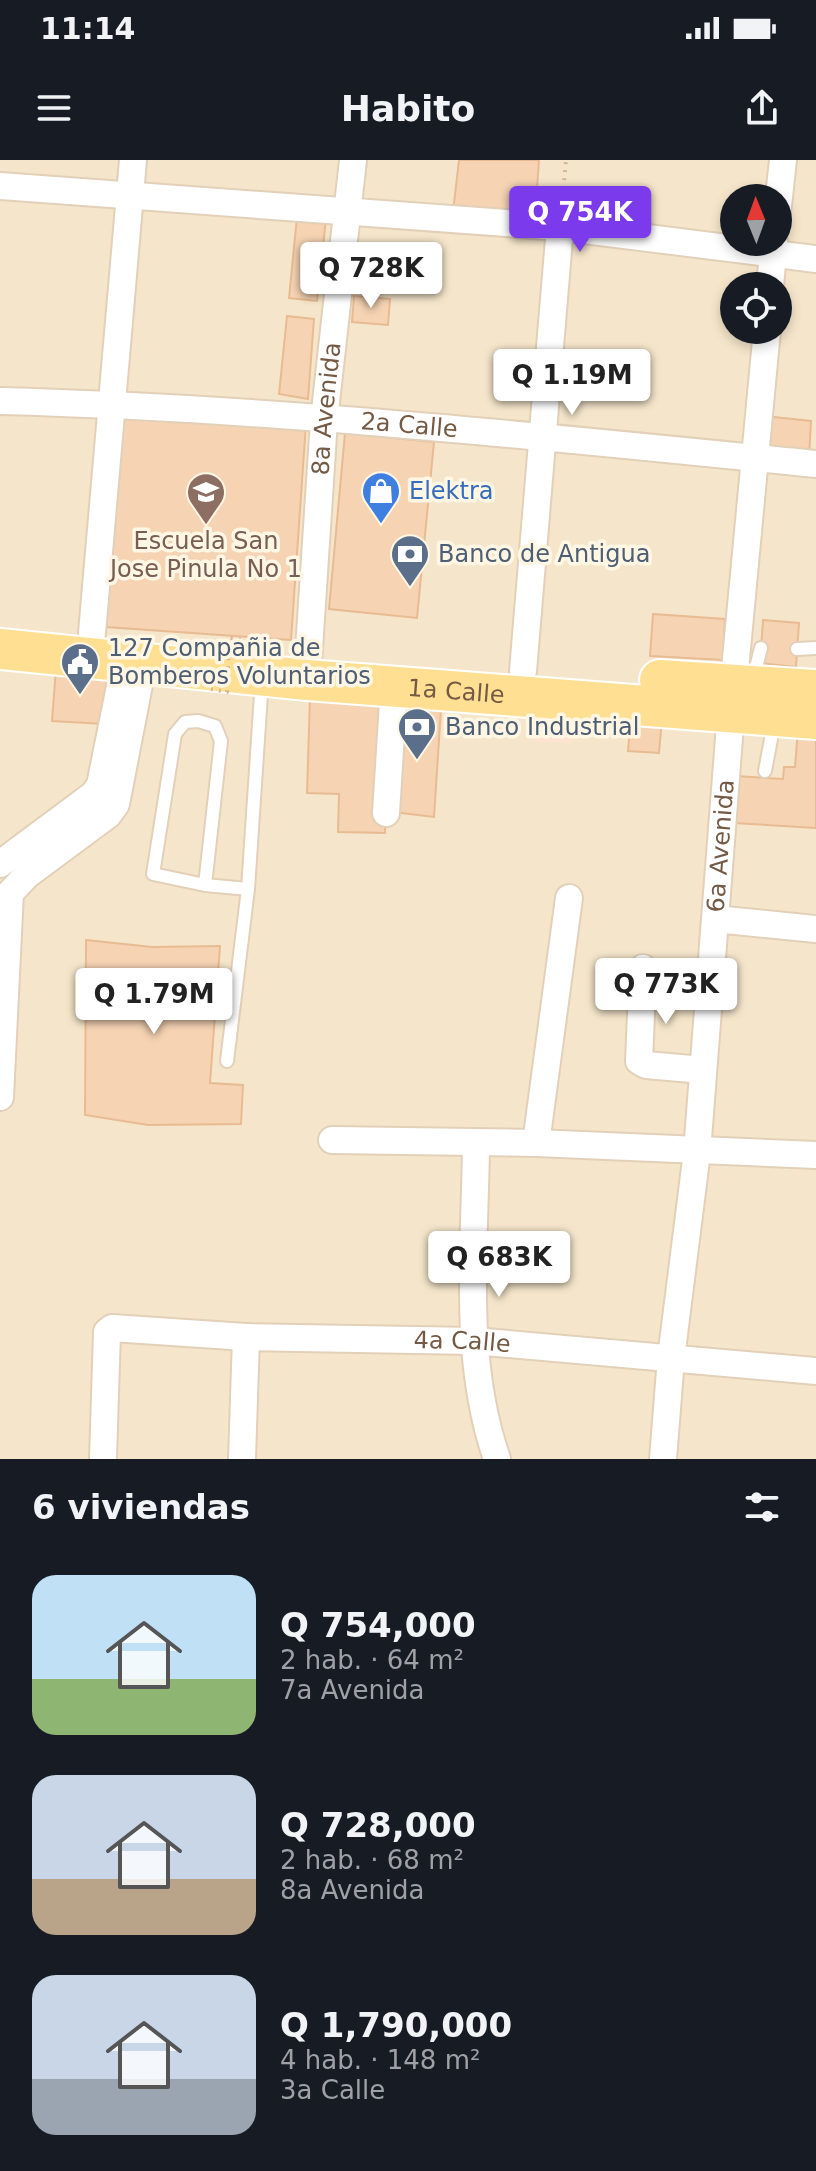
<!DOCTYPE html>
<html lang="es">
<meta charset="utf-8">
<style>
body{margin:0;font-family:"DejaVu Sans",sans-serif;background:#20242c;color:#f1f3f6;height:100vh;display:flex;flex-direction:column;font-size:30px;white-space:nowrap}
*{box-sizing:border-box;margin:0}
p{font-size:26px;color:#9ea1a6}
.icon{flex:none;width:44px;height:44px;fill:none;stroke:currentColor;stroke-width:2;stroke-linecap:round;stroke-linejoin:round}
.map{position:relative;height:1299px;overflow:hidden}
.sheet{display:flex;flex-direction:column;background:#171b24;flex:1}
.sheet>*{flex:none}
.needle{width:52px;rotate:359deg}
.controls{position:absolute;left:720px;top:24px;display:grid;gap:16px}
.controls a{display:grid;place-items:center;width:72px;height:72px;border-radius:50%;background:#171b24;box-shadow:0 4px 12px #0003;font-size:40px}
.price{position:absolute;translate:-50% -68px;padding:0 18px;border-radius:8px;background:#fff;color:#222;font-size:26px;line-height:52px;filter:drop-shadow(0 2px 4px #0008)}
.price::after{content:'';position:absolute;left:50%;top:48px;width:24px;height:18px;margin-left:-12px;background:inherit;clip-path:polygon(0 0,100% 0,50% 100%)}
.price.active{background:#7c3aed;color:#fff}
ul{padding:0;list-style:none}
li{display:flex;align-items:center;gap:24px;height:200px;padding:0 32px}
li span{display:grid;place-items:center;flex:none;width:224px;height:160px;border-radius:24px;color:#555}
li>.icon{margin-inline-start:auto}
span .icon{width:96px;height:96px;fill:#fffc;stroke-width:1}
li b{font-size:34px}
h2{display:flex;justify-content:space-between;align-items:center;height:96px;padding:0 32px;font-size:34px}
.status{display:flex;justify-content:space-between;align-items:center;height:56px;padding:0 40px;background:#171b24;direction:ltr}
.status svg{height:22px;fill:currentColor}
header{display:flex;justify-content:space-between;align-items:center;height:104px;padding:0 32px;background:#171b24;font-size:36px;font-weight:800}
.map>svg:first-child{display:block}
</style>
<div class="status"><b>11:14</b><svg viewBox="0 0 49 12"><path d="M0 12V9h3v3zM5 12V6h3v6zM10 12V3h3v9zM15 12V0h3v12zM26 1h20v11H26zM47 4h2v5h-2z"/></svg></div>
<header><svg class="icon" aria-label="menu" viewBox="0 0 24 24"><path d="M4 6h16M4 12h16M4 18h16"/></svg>Habito<svg class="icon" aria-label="share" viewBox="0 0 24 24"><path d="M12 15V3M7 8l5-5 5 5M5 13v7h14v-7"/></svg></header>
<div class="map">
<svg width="816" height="1299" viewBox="0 0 816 1299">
<rect width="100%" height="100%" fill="#fef4dd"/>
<path fill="#f5e6cb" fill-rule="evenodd" d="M0 0H816V1299H0ZM734 38H778V82H734ZM734 126H778V170H734Z"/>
<path fill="#ffe2cf" d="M535 549 574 552 572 583 533 582Z"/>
<g fill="#f5d3b3" stroke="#e8bb92" stroke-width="2">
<path d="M459 0H539L535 58 453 52Z"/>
<path d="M297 57 326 59 317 141 289 138Z"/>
<path d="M354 136 390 139 388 165 352 162Z"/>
<path d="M287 156 314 159 308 239 279 234Z"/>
<path d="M121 251 306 264 291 480 106 467Z"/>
<path d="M764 256 811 261 809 298 762 295Z"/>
<path d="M345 273 434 282 417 458 329 449Z"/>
<path d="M653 454 725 459 723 500 650 496Z"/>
<path d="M763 460 799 463 796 507 760 503Z"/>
<path d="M56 508 107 511 104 564 52 561Z"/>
<path d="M310 536 389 538 385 673 338 672 339 634 307 633Z"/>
<path d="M400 548 441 549 434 657 393 652Z"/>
<path d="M631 557 662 559 659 593 628 591Z"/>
<path d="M798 569 816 570V668L734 663 737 616 783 619 784 607H795Z"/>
<path d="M86 780 152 787 220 786 210 923 243 925 241 964 148 965 85 955Z"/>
</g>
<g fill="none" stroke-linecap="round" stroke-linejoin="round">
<defs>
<g id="service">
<path d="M797 489 816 488"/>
<path d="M753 519 761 488"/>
<path d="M765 611 774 563"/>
<path d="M205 725 221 581 215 566 198 561 185 562 175 574 153 714 205 725 248 729"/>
<path d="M227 901 248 729 262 519"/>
</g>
<g id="minor">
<path d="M0 26 560 67 816 99"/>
<path d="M778 46 783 0"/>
<path d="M770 126 774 82"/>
<path id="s1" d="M0 241C272 248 545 277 816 304"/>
<path d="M92 473 133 0"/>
<path d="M523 511 560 67"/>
<path id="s2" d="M307 520 324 260 353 0"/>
<path d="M386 653 394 527"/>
<path d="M0 704 94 634 100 625 125 502"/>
<path d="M715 759 816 769"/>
<path d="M643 808 639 901 646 905 703 910"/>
<path d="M0 937 10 733 27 715 108 655 116 644 143 504"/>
<path d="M332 980 536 983 816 995"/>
<path d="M536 983 569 738"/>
<path d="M476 984C475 1088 462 1199 497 1299"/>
<path id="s3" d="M103 1299 107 1172 112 1168 246 1177 474 1181 816 1211"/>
<path d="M242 1299 246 1177"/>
<path id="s4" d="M663 1299 671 1198 697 992 731 552 767 170"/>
</g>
<g id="primary">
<path id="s5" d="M0 489 307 520 816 559"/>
<path d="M660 520 816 530"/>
</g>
</defs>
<use href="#service" stroke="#e2d0b9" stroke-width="16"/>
<use href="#minor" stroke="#e2d0b9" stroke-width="30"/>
<use href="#primary" stroke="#fff" stroke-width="44"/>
<path stroke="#d9b697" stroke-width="4" stroke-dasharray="2 6" stroke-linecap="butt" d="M562 44 566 0"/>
<use href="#service" stroke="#fff" stroke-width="12"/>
<use href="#minor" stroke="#fff" stroke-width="26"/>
<use href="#primary" stroke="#ffe092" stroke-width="40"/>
<path stroke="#d9b697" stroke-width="4" stroke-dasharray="2 6" stroke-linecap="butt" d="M211 529 227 532 229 478 245 480"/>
</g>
<defs>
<symbol id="shop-pin" viewBox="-11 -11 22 30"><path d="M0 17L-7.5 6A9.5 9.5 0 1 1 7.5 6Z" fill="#3f7fe0" stroke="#fff7e4"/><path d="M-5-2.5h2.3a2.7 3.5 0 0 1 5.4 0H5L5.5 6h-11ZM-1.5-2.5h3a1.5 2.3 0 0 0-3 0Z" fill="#fff"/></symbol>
<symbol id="school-pin" viewBox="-11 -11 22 30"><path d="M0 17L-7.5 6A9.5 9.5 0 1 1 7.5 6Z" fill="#8d6e63" stroke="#fff7e4"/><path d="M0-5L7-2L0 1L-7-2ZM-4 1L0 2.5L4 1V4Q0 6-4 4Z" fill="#fff"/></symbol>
<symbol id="bank-pin" viewBox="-11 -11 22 30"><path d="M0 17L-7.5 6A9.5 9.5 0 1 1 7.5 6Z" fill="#5c6f8a" stroke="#fff7e4"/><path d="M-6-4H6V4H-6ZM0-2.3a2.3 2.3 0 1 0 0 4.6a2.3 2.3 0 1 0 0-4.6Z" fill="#fff"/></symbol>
<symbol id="civic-pin" viewBox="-11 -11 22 30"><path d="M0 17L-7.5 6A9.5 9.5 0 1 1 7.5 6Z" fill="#5c6f8a" stroke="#fff7e4"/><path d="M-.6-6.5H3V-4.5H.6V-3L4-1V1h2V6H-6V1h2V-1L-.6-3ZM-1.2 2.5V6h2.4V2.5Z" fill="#fff"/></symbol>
</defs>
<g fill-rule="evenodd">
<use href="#shop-pin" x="359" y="309" width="44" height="60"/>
<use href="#school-pin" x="184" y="310" width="44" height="60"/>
<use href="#bank-pin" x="388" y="372" width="44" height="60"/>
<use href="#civic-pin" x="58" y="480" width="44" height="60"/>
<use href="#bank-pin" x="395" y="545" width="44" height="60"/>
</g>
<g text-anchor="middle" stroke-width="7" stroke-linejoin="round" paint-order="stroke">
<g font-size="24" fill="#745a44" stroke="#fff7e4">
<text dy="8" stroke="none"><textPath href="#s2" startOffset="272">8a Avenida</textPath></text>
<text dy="8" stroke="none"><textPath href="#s1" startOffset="410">2a Calle</textPath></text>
<text dy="8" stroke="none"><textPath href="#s5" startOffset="458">1a Calle</textPath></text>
<text dy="8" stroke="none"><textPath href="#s4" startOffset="616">6a Avenida</textPath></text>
<text dy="8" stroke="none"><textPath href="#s3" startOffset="484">4a Calle</textPath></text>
</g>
<g font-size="24" fill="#366cbe" stroke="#fff7e4" text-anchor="start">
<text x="409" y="339">Elektra</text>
</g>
<g font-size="24" fill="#785e54" stroke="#fff7e4">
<text x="206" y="389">Escuela San<tspan x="206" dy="28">Jose Pinula No 1</tspan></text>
</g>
<g font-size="24" fill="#4e5e75" stroke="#fff7e4" text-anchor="start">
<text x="438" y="402">Banco de Antigua</text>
<text x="108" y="496">127 Compañia de<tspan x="108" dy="28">Bomberos Voluntarios</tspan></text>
<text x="445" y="575">Banco Industrial</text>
</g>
</g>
</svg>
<div class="controls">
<a><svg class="needle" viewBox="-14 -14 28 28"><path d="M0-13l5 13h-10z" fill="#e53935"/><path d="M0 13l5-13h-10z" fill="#9ea1a6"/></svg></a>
<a><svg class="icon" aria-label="locate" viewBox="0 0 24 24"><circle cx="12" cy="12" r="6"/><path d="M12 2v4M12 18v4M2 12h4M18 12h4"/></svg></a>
</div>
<b class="price active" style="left:580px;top:94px">Q 754K</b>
<b class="price" style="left:371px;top:150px">Q 728K</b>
<b class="price" style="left:572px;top:257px">Q 1.19M</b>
<b class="price" style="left:666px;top:866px">Q 773K</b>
<b class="price" style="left:154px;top:876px">Q 1.79M</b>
<b class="price" style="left:499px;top:1139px">Q 683K</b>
</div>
<section class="sheet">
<h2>6 viviendas<svg class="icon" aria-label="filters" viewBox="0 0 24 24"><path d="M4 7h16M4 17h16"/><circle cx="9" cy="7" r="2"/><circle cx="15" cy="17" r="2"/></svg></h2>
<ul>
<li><span style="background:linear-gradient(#bfe0f5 65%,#8fb573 0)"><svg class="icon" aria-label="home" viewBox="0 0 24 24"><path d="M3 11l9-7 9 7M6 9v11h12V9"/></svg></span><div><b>Q 754,000</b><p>2 hab. · 64 m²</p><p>7a Avenida</p></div></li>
<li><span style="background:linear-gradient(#c9d6e8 65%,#b9a48a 0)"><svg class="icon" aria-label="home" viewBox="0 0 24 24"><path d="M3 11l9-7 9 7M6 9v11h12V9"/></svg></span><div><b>Q 728,000</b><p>2 hab. · 68 m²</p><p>8a Avenida</p></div></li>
<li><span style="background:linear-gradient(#c9d6e8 65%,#9aa5b1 0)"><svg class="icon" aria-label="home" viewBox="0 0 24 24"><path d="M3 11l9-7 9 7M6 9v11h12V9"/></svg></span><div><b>Q 1,790,000</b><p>4 hab. · 148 m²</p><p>3a Calle</p></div></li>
</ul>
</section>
